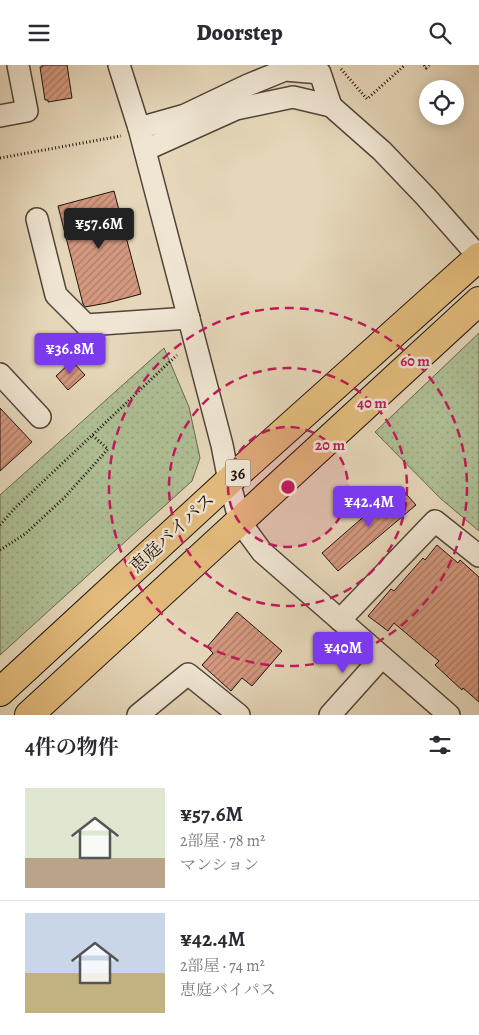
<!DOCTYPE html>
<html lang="ja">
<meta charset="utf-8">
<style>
body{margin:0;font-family:Alegreya,"Noto Serif JP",serif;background:#f7f7f7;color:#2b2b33;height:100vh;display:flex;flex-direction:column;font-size:19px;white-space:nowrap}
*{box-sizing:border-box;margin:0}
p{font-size:16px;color:#7c7c81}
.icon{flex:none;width:28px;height:28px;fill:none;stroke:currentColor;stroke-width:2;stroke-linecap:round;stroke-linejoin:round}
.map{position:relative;height:650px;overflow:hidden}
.drawer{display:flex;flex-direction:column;background:#fff;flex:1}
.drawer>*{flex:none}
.fabs{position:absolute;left:419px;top:15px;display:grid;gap:10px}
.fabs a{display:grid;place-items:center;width:45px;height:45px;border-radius:50%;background:#fff;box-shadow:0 2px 12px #0003;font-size:25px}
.price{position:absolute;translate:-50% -42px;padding:0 11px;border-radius:5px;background:#7c3aed;color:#fff;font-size:16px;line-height:32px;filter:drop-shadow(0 1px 2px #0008)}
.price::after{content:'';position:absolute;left:50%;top:30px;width:15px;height:11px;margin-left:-8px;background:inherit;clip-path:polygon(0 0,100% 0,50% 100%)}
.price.on{background:#222;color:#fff}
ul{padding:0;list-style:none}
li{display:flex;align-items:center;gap:15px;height:125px;padding:0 25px}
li+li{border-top:1px solid #e1e1e2}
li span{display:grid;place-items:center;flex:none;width:140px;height:100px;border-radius:0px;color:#555}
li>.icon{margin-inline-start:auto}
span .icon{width:60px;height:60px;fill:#fffc;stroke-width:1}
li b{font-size:21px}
h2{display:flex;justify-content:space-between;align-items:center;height:60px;padding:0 25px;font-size:21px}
header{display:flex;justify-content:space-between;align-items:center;height:65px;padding:0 25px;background:#fff;font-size:22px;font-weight:800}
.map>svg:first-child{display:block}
</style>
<header><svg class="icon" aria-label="menu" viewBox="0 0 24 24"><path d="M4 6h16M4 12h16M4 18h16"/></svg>Doorstep<svg class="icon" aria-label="search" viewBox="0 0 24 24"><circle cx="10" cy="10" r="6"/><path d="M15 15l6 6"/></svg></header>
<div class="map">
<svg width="479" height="650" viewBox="0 0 479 650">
<defs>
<pattern id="park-dots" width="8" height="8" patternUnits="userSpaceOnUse" patternTransform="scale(1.25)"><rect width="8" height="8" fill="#afbf95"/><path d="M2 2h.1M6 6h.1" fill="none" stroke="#96a37f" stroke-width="1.8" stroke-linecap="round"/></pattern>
<pattern id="building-hatch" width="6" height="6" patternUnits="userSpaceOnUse" patternTransform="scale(1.25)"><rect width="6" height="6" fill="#d4987f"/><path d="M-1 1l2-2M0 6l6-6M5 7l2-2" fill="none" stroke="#ac7b66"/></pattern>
</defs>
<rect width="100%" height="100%" fill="#e6d7ba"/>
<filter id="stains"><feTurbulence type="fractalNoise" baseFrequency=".004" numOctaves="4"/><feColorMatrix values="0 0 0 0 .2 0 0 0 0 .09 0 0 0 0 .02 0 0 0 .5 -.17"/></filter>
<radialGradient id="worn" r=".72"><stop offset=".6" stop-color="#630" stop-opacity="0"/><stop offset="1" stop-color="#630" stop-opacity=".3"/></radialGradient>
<g fill="url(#park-dots)" stroke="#686951">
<path d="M479 268V466L440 433 375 367Z"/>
<path d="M164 283 189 342 200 393 192 416 0 590V430Z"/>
</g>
<g fill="url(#building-hatch)" stroke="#21130d">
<path d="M42 0H67L72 33 48 37V35H45L40 2H42Z"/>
<path d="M114 126 141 229 107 238 85 242 83 239 58 141Z"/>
<path d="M72 296 85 310 68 325 56 311Z"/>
<path d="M0 343 32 377 0 406Z"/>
<path d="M399 421 416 440 338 506 322 488Z"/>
<path d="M437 480 458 498 460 495 479 512V637L463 623 462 625 435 600 439 596 394 558 388 566 368 551 391 524 394 526 423 493 425 495Z"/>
<path d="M237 547 282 586 252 621 242 613 231 626 202 600 213 588 207 582Z"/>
</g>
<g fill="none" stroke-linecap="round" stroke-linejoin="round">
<defs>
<g id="minor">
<path d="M119 0 139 63 222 380 229 416 240 457 262 487 449 650"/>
<path d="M0 51 27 46 18 0"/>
<path d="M139 63 185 50 248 20 285 5 320 8 331 41"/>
<path d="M145 85 236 44 293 32 331 41 382 86 426 132 479 192"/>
<path d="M37 154 56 230 86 260 189 253"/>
<path d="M0 309 40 352"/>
<path d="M340 555 435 456 479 491"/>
<path d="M138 650 188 609 239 650"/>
<path d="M330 650 382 592"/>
</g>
<g id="highway">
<path d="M0 627 229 416 479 192"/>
<path d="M29 650 479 236"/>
</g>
</defs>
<use href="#minor" stroke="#524438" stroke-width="24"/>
<use href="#highway" stroke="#21130d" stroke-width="30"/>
<g stroke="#21130d" stroke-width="3" stroke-dasharray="1 2.5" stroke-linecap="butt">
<path d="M424 0 426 3 429 0"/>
<path d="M341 4 367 34 405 0"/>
<path d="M0 93 121 71"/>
<path d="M0 460 15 443 177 290"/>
<path d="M0 485 25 469 64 433 108 384 92 370"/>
</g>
<use href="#minor" stroke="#efe5d2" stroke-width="21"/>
<use href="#highway" stroke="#e3bc7d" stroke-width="28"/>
</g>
<circle cx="288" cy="422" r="60" fill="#c2185b" fill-opacity=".12"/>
<g fill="none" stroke="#c2185b" stroke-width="2.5" stroke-dasharray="9 6">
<circle cx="288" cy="422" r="60"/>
<circle cx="288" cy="422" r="119"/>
<circle cx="288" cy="422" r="179"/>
</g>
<g text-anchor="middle" stroke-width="5" stroke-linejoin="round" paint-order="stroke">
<rect fill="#efe5d2" stroke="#5f5248" stroke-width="1" x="225.5" y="394.5" width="25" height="27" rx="4"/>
<g font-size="16" font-weight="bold" fill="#21130d">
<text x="238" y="414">36</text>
</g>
<g font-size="18" fill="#21130d" stroke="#efe5d2">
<text transform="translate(172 468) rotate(-43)" y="6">恵庭バイパス</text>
</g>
</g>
<circle cx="288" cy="422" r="8" fill="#c2185b" stroke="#efe5d2" stroke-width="2.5"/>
<g font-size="15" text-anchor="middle" font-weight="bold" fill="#c2185b" stroke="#efe5d2" stroke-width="5" stroke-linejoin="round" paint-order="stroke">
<text x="415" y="301">60 m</text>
<text x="372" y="343">40 m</text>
<text x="330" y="385">20 m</text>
</g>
<rect width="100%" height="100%" filter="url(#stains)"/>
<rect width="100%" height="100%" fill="url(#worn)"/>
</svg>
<div class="fabs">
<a><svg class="icon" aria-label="locate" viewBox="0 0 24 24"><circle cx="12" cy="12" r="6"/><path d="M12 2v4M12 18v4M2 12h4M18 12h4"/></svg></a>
</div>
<b class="price on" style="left:99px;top:185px">¥57.6M</b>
<b class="price" style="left:70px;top:310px">¥36.8M</b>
<b class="price" style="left:369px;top:463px">¥42.4M</b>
<b class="price" style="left:343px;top:609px">¥40M</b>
</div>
<section class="drawer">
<h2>4件の物件<svg class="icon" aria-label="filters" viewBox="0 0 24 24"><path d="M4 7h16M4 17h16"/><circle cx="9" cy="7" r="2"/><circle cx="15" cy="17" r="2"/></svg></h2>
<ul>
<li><span style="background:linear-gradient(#dfe7d0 70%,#b9a48a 0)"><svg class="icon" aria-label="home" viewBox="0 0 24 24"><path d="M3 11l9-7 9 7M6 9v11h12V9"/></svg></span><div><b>¥57.6M</b><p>2部屋 · 78 m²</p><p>マンション</p></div></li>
<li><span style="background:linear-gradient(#c9d6e8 60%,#c2b280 0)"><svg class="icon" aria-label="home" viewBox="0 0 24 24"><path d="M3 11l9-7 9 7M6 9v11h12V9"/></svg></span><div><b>¥42.4M</b><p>2部屋 · 74 m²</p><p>恵庭バイパス</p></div></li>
</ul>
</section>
